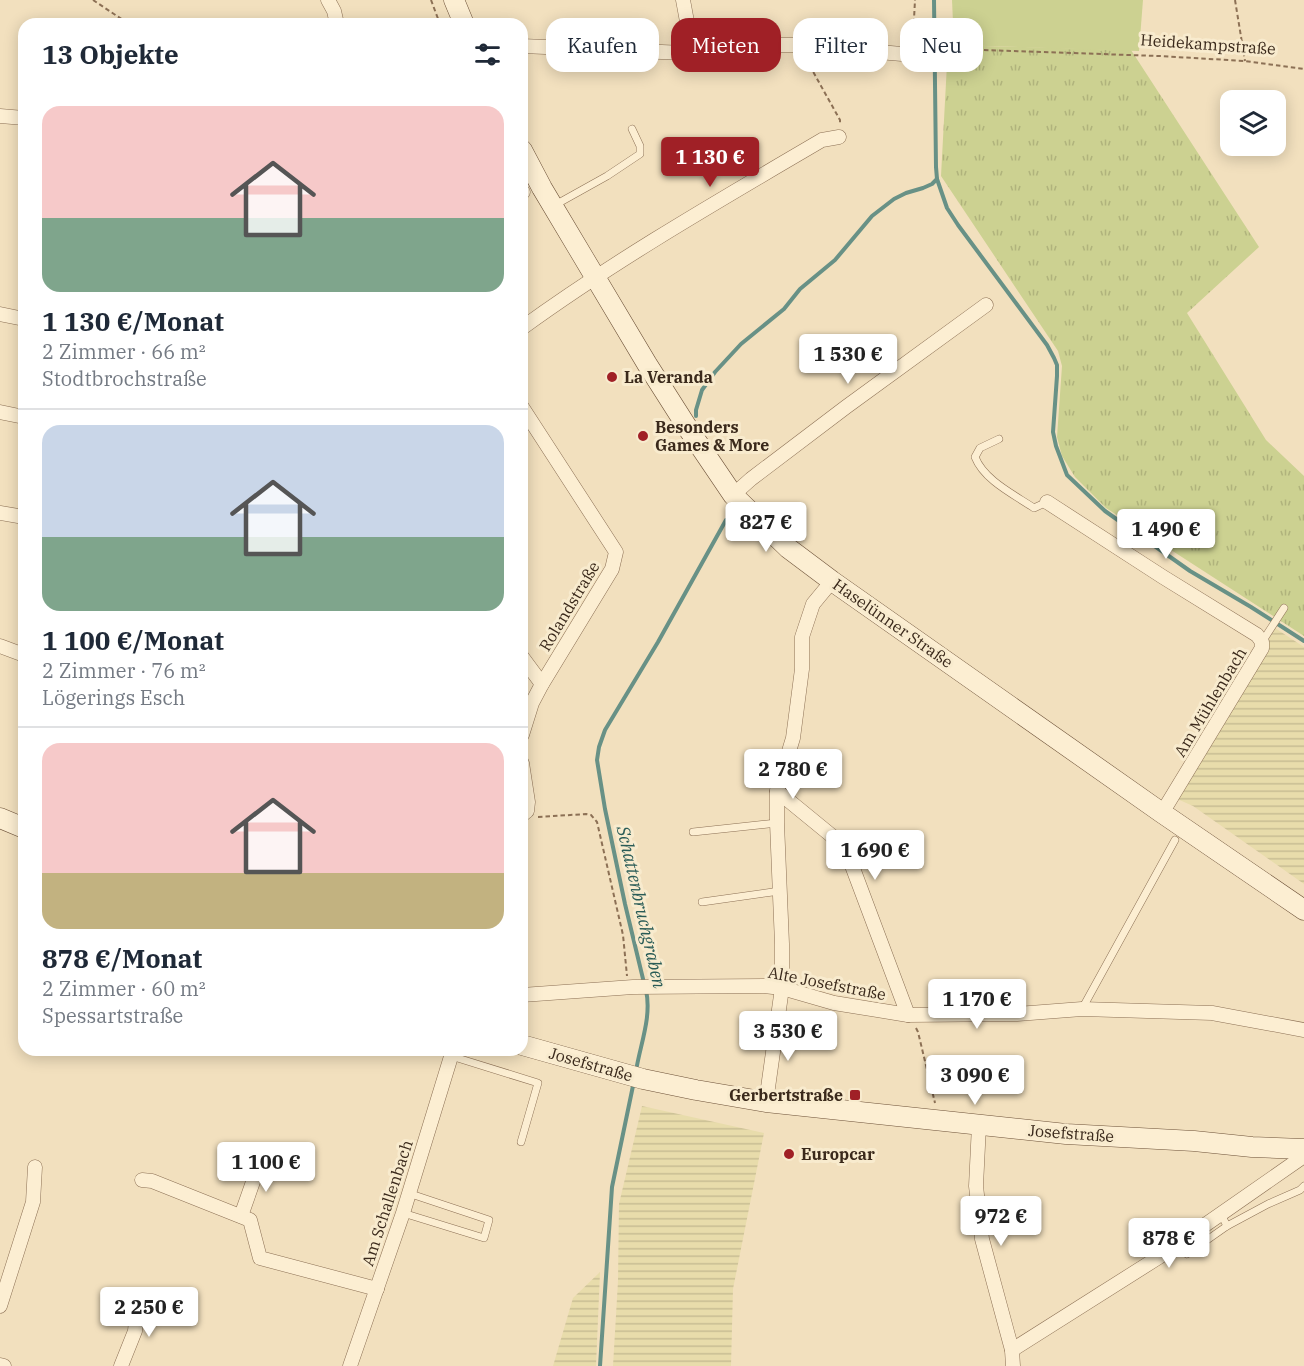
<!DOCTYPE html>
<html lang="de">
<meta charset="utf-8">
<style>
body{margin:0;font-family:"IBM Plex Serif",serif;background:#f6f6f7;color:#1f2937;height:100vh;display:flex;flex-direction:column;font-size:22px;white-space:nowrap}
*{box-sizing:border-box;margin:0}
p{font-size:20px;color:#747a83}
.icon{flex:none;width:33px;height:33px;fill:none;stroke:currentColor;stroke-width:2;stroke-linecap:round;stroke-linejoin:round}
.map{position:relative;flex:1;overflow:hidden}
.sheet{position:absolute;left:18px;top:18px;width:510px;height:1038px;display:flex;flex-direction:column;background:#fff;border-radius:18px;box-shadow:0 3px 15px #0003}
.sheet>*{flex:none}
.banner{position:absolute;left:546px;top:18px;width:570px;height:54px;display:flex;gap:12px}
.buttons{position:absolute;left:1220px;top:90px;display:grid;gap:12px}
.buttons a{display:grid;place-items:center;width:66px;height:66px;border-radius:12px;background:#fff;box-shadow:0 3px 15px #0003;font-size:30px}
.price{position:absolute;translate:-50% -51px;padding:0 14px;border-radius:6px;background:#fff;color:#222;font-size:20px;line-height:39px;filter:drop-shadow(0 2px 3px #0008)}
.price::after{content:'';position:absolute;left:50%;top:36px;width:18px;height:14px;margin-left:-9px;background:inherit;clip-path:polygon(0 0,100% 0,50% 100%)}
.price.on{background:#a02026;color:#fff}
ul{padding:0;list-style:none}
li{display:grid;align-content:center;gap:12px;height:318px;padding:0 24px}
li+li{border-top:2px solid #e0e1e3}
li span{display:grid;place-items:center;height:186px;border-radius:18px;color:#555}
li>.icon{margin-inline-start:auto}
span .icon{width:108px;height:108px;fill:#fffc;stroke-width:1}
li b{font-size:26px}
h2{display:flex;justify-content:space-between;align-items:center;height:72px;padding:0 24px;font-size:26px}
.pill{padding:0 21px;border-radius:18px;background:#fff;box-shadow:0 3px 15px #0003;font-size:21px;line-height:54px}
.pill.on{background:#a02026;color:#fff}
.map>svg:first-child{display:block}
</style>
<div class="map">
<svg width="1304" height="1366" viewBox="0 0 1304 1366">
<defs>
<pattern id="farmland-rules" width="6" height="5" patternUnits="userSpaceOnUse" patternTransform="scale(1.5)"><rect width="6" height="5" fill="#e8dcab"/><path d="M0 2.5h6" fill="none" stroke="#c8bd93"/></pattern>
<pattern id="grass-tufts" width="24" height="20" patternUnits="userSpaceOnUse" patternTransform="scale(1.5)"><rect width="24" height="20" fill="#ccd191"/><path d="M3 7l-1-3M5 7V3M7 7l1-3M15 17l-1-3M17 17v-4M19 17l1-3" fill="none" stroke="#b0b37c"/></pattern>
</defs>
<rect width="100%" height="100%" fill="#f2e0be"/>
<g fill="url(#farmland-rules)">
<path d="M1275 628 1304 647V884L1193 806 1175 798Z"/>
<path d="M642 1106 764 1133 733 1289 731 1366H613L618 1281 619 1204Z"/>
<path d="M600 1272 596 1366H553L573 1298Z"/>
</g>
<path fill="url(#grass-tufts)" d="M948 45 1131 50 1259 247 1187 313 1266 440 1304 476V636L1106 508 1075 477 1062 456 1057 437 1062 366 1058 351 941 176Z"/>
<path fill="#ccd191" d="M952 0H1143L1139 51 954 45Z"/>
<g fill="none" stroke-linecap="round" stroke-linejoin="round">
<g stroke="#689186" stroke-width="4">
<path d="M934 0 936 167 937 179 947 208 958 225 1047 345 1054 358 1057 365V376L1053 432 1056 446 1067 475 1105 511 1190 571 1251 607 1304 641"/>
<path d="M696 416V410L702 390 715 372 741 344 784 309 800 289 835 260 872 216 894 199 906 193 923 188 932 184 937 179"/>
<path d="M644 983 625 904 605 809 597 760 599 747 605 730 658 642 726 520"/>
<path d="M636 1071C640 1045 652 1017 646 990"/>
<path d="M600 1366 612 1187 634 1081"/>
</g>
<defs>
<g id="lane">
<path d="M555 205 607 176 640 154V146L632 129"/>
<path d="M999 439 980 448 975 457C984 480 1013 494 1034 508L1047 502"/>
<path d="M1262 642 1284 608"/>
<path d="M693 832 777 823"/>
<path d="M702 902 780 891"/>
<path d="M1082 1009 1175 840"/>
<path d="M451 1056 538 1083 521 1142"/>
<path d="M403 1213 484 1238 489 1220 408 1193"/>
<path d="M1221 1214 1227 1226 1268 1204 1300 1190 1304 1186"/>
<path d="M1180 1242 1187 1254 1227 1226"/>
</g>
<g id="street">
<path d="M328 0 334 11 337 24"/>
<path d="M683 0 688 27V53"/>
<path d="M522 46 708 54 719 53 727 48 741 45H797L902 54 907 53 912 50"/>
<path d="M0 116 24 118"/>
<path d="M522 192H523"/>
<path d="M0 314 24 319"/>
<path d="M522 328C617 259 720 200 822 140L839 137"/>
<path d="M522 407 616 552 612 569 542 684 532 703 522 735"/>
<path d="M0 412 24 417"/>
<path d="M733 495 751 479 846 407 986 305"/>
<path d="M1047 502 1163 577 1257 635 1262 642V648L1162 813"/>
<path d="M0 513 24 517"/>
<path d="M0 646 24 655"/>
<path d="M522 657 542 684"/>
<path d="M522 763 528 802 527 811 522 815"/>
<path d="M777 791 832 836 851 863 908 1015"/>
<path d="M522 995 633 987 764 986 782 988 834 1003 908 1015 1017 1014 1082 1009 1212 1013 1304 1030"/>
<path d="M766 1102 782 988V944L777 823V791L793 738 802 669V637L813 604 832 581"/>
<path d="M979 1125 976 1186 982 1239 1012 1350 1013 1366"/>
<path d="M142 1180 152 1181 250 1220 260 1258 377 1289"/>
<path d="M241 1216 261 1159"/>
<path d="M0 1306 33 1202 35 1167"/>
<path d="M1012 1350 1159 1257 1304 1156"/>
<path d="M0 1365 4 1366"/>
<path d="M121 1366 135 1331 138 1300"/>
<path d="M350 1366 403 1213 453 1050"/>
</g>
<g id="secondary">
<path d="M454 0 464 24"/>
<path d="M522 150 542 188 647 364 689 430 733 495 788 548 832 581 1162 813 1304 910"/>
<path d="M0 818 24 828"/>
<path d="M522 1045 643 1079 696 1090 766 1102 1066 1134 1194 1141 1252 1147 1304 1149"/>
</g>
</defs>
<use href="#lane" stroke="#8c7055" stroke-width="8"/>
<use href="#street" stroke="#8c7055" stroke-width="15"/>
<use href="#secondary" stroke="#6d5138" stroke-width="21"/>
<g stroke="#8c7055" stroke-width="2" stroke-dasharray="4.5 3" stroke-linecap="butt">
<path d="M93 0 129 24"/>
<path d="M431 0 440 24"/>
<path d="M1235 0 1245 61"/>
<path d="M913 38 915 0"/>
<path d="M924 48 1159 56 1245 61 1304 69"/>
<path d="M806 59 840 120V125"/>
<path d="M538 817 586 814 591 815 597 822 623 935 627 976"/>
<path d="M916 1028 918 1032 935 1103"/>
</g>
<use href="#lane" stroke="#fceed2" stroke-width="7"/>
<use href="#street" stroke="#fceed2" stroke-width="14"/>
<use href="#secondary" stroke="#fceed2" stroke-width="20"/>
</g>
<g fill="#a02026" stroke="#f8ebce" stroke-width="2">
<circle cx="612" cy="377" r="6"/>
<circle cx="643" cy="436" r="6"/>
<rect x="849" y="1089" width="12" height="12" rx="3"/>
<circle cx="789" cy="1154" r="6"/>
</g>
<g text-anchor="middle" stroke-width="6" stroke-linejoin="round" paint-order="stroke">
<g font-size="16" fill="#3a291b" stroke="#f8ebce">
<text transform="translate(1208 44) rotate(4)" y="6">Heidekampstraße</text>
<text transform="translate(569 606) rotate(-59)" y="6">Rolandstraße</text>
<text transform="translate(893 623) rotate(35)" y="6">Haselünner Straße</text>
<text transform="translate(1210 702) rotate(-59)" y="6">Am Mühlenbach</text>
<text transform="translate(827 983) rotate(11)" y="6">Alte Josefstraße</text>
<text transform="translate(591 1064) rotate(16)" y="6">Josefstraße</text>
<text transform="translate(1071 1133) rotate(4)" y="6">Josefstraße</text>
<text transform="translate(387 1203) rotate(-72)" y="6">Am Schallenbach</text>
</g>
<g font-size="16" font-weight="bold" fill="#3a291b" stroke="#f8ebce" text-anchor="start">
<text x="624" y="383">La Veranda</text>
<text x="655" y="433">Besonders<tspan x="655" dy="18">Games &amp; More</tspan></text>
<text x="843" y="1101" text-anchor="end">Gerbertstraße</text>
<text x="801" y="1160">Europcar</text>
</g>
<g font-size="18" font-style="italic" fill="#295b56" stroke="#f8ebce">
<text transform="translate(641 907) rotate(77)" y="6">Schattenbruchgraben</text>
</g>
</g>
</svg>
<div class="buttons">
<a><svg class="icon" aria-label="layers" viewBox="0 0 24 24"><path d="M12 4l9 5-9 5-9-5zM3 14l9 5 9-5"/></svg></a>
</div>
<b class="price on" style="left:710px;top:188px">1 130 €</b>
<b class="price" style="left:848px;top:385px">1 530 €</b>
<b class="price" style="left:766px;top:553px">827 €</b>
<b class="price" style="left:1166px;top:560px">1 490 €</b>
<b class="price" style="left:793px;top:800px">2 780 €</b>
<b class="price" style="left:875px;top:881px">1 690 €</b>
<b class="price" style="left:977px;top:1030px">1 170 €</b>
<b class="price" style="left:788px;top:1062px">3 530 €</b>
<b class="price" style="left:975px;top:1106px">3 090 €</b>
<b class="price" style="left:266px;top:1193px">1 100 €</b>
<b class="price" style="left:1001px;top:1247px">972 €</b>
<b class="price" style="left:1169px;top:1269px">878 €</b>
<b class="price" style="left:149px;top:1338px">2 250 €</b>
<div class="banner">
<a class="pill">Kaufen</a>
<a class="pill on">Mieten</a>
<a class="pill">Filter</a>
<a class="pill">Neu</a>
</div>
<section class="sheet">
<h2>13 Objekte<svg class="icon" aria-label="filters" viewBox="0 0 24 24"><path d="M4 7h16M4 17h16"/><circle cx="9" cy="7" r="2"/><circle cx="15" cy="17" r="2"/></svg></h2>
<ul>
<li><span style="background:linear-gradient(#f6c9c9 60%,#7fa58c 0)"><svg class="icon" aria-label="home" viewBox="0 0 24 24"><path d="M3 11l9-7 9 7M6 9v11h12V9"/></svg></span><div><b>1 130 €/Monat</b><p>2 Zimmer · 66 m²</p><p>Stodtbrochstraße</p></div></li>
<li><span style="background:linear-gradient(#c9d6e8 60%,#7fa58c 0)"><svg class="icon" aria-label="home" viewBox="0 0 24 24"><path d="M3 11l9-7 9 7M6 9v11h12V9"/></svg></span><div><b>1 100 €/Monat</b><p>2 Zimmer · 76 m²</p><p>Lögerings Esch</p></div></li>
<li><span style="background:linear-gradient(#f6c9c9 70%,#c2b280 0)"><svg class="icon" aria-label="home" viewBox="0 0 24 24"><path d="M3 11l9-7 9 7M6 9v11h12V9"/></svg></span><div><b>878 €/Monat</b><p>2 Zimmer · 60 m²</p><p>Spessartstraße</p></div></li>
</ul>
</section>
</div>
